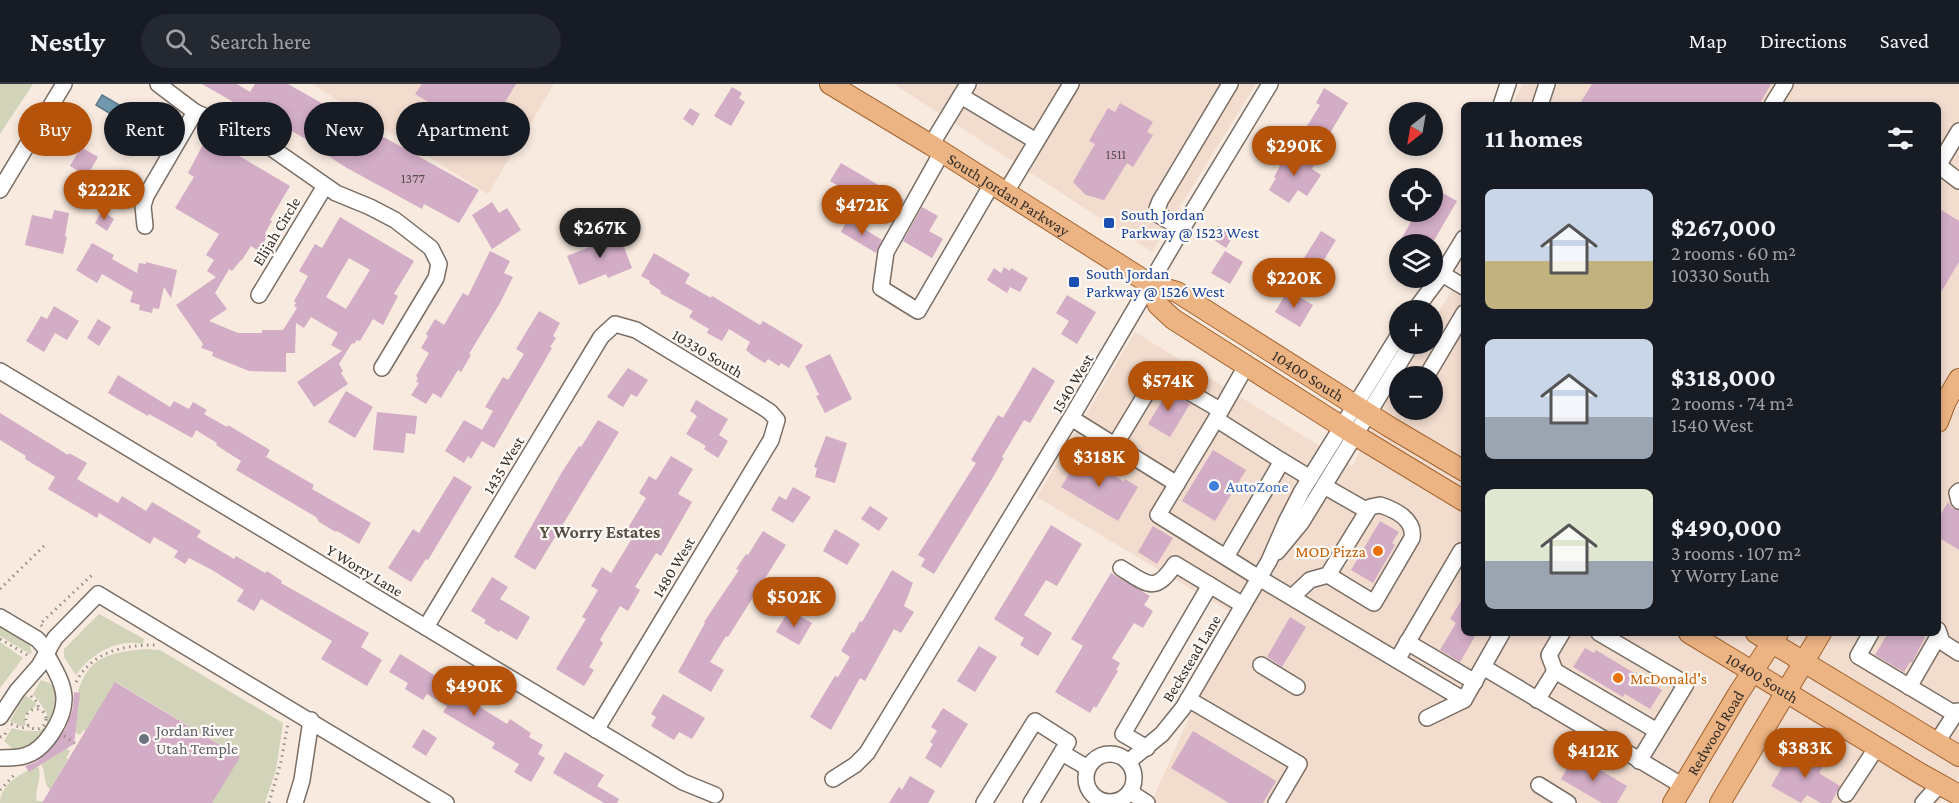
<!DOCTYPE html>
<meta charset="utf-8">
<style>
body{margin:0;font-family:"Crimson Pro",serif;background:#242831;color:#f1f3f6;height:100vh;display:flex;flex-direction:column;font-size:22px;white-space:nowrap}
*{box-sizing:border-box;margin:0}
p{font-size:20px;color:#9ea1a6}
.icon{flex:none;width:33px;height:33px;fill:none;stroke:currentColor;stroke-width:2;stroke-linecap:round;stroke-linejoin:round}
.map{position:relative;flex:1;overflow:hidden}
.details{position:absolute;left:1461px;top:18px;width:480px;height:534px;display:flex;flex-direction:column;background:#171b24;border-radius:9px;box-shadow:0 3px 9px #0003}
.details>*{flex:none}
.guide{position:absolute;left:18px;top:18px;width:570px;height:54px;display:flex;gap:12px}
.needle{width:39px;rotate:211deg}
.controls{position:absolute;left:1389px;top:18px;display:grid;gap:12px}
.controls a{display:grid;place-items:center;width:54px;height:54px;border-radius:50%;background:#171b24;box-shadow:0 3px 9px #0003;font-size:30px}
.price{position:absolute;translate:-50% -51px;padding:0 14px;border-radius:21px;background:#b45309;color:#fff;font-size:20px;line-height:39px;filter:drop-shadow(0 2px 3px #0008)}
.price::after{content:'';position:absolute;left:50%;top:36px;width:18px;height:14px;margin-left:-9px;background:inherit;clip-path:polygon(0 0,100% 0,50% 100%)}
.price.active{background:#222;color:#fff}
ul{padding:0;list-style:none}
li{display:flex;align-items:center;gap:18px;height:150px;padding:0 24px}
li span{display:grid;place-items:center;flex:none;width:168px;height:120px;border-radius:9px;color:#555}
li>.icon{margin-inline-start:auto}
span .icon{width:72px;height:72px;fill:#fffc;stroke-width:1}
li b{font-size:26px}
h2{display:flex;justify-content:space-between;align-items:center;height:72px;padding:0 24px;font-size:26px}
.chip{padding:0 21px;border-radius:27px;background:#171b24;box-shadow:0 3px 9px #0003;font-size:21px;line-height:54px}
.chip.active{background:#b45309;color:#fff}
header{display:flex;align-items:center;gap:36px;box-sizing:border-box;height:84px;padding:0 30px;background:#171b24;border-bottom:2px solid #363941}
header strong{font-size:28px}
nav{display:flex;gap:33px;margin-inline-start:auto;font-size:21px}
.search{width:420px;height:54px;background:#242831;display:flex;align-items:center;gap:15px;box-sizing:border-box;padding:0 21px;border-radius:33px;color:#9ea1a6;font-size:22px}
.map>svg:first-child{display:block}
</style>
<header>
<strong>Nestly</strong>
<div class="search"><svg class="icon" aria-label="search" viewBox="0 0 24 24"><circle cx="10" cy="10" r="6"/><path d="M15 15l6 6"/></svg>Search here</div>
<nav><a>Map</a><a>Directions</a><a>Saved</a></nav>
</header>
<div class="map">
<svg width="1959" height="719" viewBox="0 0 1959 719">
<rect width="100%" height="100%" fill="#f8eadf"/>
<g fill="#f1dcce" fill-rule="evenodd">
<path d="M312 0H554L488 110Z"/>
<path d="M894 0H1256L1152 168Z"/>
<path d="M1523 0H1959V693L1939 719H1151L1235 531 1037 413 1135 248 1352 382 1388 311 1419 260H1432L1433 238 1464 186V549H1938V21H1512ZM1400 292H1432V326H1400Z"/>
</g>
<g fill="#d1d4b9">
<path d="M0 0H33L0 50Z"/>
<path d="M99 530 144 555 143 560C118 554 90 570 76 591L64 573V565Z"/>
<path d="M0 541 29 559 32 569 30 570 0 552Z"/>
<path d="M0 558 23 574 0 604Z"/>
<path d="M145 565 160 566 283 639 276 686 265 719H212L239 672 116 598 86 648 83 646 80 651 73 647 79 619H75C85 575 103 569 145 565Z"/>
<path d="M41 596 50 599 58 609 56 622 50 640 47 638V630C43 623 39 617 33 610Z"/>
<path d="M25 611 37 620C31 627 22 628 26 641L21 642 10 637Z"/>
<path d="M45 643C42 655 28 664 15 667L4 657 12 644C22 647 29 647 39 647Z"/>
<path d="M64 663 70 667 66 674 68 675 50 706C42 698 47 689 41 681Z"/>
<path d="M38 682C43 695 34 707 37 717H43L42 719H0C0 700 23 688 38 682Z"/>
</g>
<path fill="#7099b0" stroke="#5e7988" stroke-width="1.5" d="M102 11 121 22 114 32 96 21Z"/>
<g fill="#d3acc6" fill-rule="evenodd">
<path d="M202 0H237L250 8 255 0H288L323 20 322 23 377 57 380 51 479 106 459 139 424 120 422 125 347 84 314 63 316 61 269 34 268 35 257 28 256 31Z"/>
<path d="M422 0H516L483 54 473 48 466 58 420 30 428 18 415 10Z"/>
<path d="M1592 0H1771L1759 21H1579Z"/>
<path d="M732 3 742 9 739 14 745 18 731 42 714 32Z"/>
<path d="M1324 4 1348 19 1324 59 1304 47 1320 21 1316 19Z"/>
<path d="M136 18 158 30 153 42 155 43 149 53 146 52 138 60 118 48 123 40 121 39Z"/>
<path d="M1120 19 1153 38 1147 48 1153 51 1133 83 1127 79 1104 116 1086 111 1073 98 1095 60 1089 57 1108 24 1115 28Z"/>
<path d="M690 24 700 30 693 42 683 35Z"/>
<path d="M207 53 290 102 270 136 272 137 265 149 268 151 259 167 251 162 242 176H241L232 187 229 185 215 209 227 225 209 237 238 249H262V246H283L297 224 294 222 296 219 294 217 308 192 299 187 315 160 322 164 340 133 414 177 394 210 398 212 383 241 373 235 360 257 357 256 354 260 352 259 339 280 343 287 341 289 348 300 314 323 297 298 342 267 331 261 338 249 311 233 304 244 296 239 295 269H286V288L249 287 212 272 213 268 201 264 203 260 176 221 216 193 207 187 214 176 206 171 219 150 175 124 194 93 188 89ZM349 174 370 186 346 225 326 213Z"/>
<path d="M81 63 98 73 87 92 70 82Z"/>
<path d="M1288 65 1314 81 1312 85 1321 91 1307 112 1298 106 1289 119 1269 106 1276 94 1274 93 1280 82 1278 80Z"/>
<path d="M841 79 904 116 894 134 830 97Z"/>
<path d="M108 92 127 101 118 118 99 109Z"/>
<path d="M1432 103 1457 117 1432 160H1398L1417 128H1432Z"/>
<path d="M492 118 499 129 507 124 521 146 492 165 472 131Z"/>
<path d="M922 123 938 132 929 147 943 155 932 174 903 157Z"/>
<path d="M1938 124 1959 137V178L1938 213Z"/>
<path d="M54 126 69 129 65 152 67 153 63 170 25 161 32 131 52 135Z"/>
<path d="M102 127 114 135 107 147 95 139Z"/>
<path d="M848 135 882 156 876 169 841 148Z"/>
<path d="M1218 142 1234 151 1226 164 1211 154Z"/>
<path d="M608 146 612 157 620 153 632 184 608 194 606 190 579 201 567 172 592 162 589 154Z"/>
<path d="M1321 147 1336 156 1316 189 1301 179Z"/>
<path d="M92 159 114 171 112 175 137 189 139 179 146 180V178L177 186 171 214 164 203 159 225 153 224 152 229 139 226 140 221 130 218 133 208 102 190 97 199 76 186Z"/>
<path d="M490 167 510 177 504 189 513 193 500 219 469 270 471 271 461 288 458 286 441 314 433 309 426 320 411 311 419 299 416 298 418 294 416 292 429 269 421 264 428 252 426 250 435 235 444 241 463 209 468 212Z"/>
<path d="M1225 167 1243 178 1230 200 1211 189Z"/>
<path d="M654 169 690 190 685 199 711 214 712 212 760 241 763 237 803 261 789 284 781 279 779 282 768 275 765 279 752 271 746 266 750 258 729 245 722 257 707 249 709 245 689 233 693 227 660 209 661 207 649 199 650 197 641 192Z"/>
<path d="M1004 183 1010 187 1011 184 1028 194 1020 208 1010 203 1007 209 987 196 994 184 1001 189Z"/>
<path d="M1288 206 1313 221 1300 243 1275 228Z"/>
<path d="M1067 211 1096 228 1077 260 1061 250 1069 237 1056 229Z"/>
<path d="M54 222 79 237 67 256 55 249 44 268 26 257 41 232 47 235Z"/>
<path d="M539 227 560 239 553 252 556 254 550 263 552 264 494 364 482 357 471 375 468 372 464 379 445 367 464 336 482 346 493 327 485 323 503 293 508 296 524 270 516 265Z"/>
<path d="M98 235 111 243 99 262 87 254Z"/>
<path d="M830 270 852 315 825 329 816 312 819 311 805 282Z"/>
<path d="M1033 283 1055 297 1030 339 1024 336 1002 373 1004 374 989 400 934 490 921 482 925 475 918 471 976 379 971 376 998 331 1003 334Z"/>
<path d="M628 284 648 296 637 313 631 310 623 323 607 313Z"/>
<path d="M118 291 170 323 174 317 189 325 193 318 207 326 204 330 227 343 228 341 270 366 266 373 314 401 312 405 371 439 359 460 337 447 336 448 319 438 316 433 236 386 241 377 216 361 217 359 196 346 192 354 149 330 148 332 108 309Z"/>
<path d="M1162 303 1190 320 1170 353 1148 340 1162 317 1156 313Z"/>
<path d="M346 307 373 323 355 354 328 338Z"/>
<path d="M696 316 728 335 719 351 728 357 718 374 704 365 706 362 686 350 697 332 690 327Z"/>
<path d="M377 328 417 332 415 350 406 349 404 369 373 366Z"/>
<path d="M0 329 68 371 69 369 87 379 77 395 118 419 122 412 146 427 152 418 201 447 197 453 234 475 236 472 265 489 267 487 282 497 281 499 369 549 361 563 382 576 367 602 321 575 332 557 261 515 254 527 237 517 244 506 212 486 189 474 185 480 174 473 178 467 154 453 150 460 99 429 97 434 48 405 55 393 25 375 26 372 0 356Z"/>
<path d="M598 336 619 348 535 486 514 473 562 388 579 362 581 363Z"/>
<path d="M826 352 847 359 835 399 815 393 817 384 814 383Z"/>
<path d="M1213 366 1246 386 1215 437 1182 417Z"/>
<path d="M1082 370 1124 398 1125 395 1138 403 1118 437 1061 403Z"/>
<path d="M671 372 693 385 678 410 692 418 661 472 656 469 635 503 640 506 628 527 620 522 600 556 603 559 589 583 594 586 584 602 556 585 586 535 582 533 598 506 591 502 602 483 611 489 634 451 626 447 646 414 639 409 649 392 656 396Z"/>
<path d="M454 392 472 403 428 476 426 475 411 498 388 484 413 445 419 449Z"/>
<path d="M793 403 811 413 793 439 771 426 779 412 786 416Z"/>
<path d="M1948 418 1952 424 1959 426V466L1938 453V435Z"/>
<path d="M870 422 888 434 879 447 861 435Z"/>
<path d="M1380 437 1399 448 1392 459 1395 461 1373 499 1351 486Z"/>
<path d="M1051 441 1082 460 1057 502 1046 496 1024 531 1052 549 1038 572 1020 561 1024 554 994 535Z"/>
<path d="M1153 442 1173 454 1157 480 1138 468Z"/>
<path d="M835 445 860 460 847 481 823 467Z"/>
<path d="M763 447 786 461 728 553 726 552 710 578 724 586 711 608 678 588 705 539 704 538 739 486 736 485 746 470 748 471Z"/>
<path d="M892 486 913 499 904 522 914 528 901 549 894 545 865 597 860 594 831 646 810 633 835 592 838 593 850 573 841 567 852 548 854 549 860 537 862 538Z"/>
<path d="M1111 489 1150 512 1144 521 1153 527 1143 544 1134 539 1112 574 1120 579 1116 586 1118 587 1096 624 1094 622 1090 629 1055 608 1083 562 1071 555Z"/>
<path d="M492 493 508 503 500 515 530 533 517 556 500 546 499 548 484 539 486 536 471 527Z"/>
<path d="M1464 512V549H1477L1460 578 1440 566 1456 539 1450 535Z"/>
<path d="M789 526 812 539 799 561 776 548Z"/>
<path d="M1290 533 1306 543 1282 583 1267 573Z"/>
<path d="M1888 549H1927L1912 579 1910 578 1904 588 1875 571Z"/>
<path d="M979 562 997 573 975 608 957 597Z"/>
<path d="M1585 564 1594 569 1596 566 1662 606 1650 625 1625 610 1623 613 1573 583Z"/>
<path d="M400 570 457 605 459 602 474 611 470 617 507 640 510 635 531 649 529 653 543 661 538 670 545 674 531 698 514 688 519 680 492 664 495 659 443 628 447 622 427 610 423 616 405 605 408 599 389 588Z"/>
<path d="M115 598 240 673 212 719H42Z"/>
<path d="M74 608 80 609 74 660 29 688 25 682 36 678 46 670 66 644 73 624Z"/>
<path d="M663 610 705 634 692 655 679 648 674 656 651 642 656 633 651 630Z"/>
<path d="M943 624 968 640 941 684 925 674 933 660 930 658 937 647 931 643Z"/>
<path d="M423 645 437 654 426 672 412 663Z"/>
<path d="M1193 647 1276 697 1263 719H1229L1171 684Z"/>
<path d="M1794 663 1824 680 1819 689 1840 702 1831 719H1821L1807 711 1801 719 1771 702Z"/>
<path d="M565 668 604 691 597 702 619 715 617 719H604L553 689Z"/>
<path d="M1575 671 1627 702 1617 719H1602L1561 695Z"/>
<path d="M910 692 935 707 928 719H889L899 703 902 706Z"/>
</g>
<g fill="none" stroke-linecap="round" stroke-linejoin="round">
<defs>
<g id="minor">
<path d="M158 0 195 28 260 56 336 109 370 123 395 136 431 164 439 180 436 194 382 284"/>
<path d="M961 12 1036 57"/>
<path d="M1501 21 1508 0"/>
<path d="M1540 21 1547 0"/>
<path d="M1772 21 1785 0"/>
<path d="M931 61 968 0"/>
<path d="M942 68 886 168 881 204 918 227 992 100"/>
<path d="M1938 81 1959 97"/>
<path d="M1938 82 1959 47"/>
<path d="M0 106 64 0"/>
<path d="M1006 108 1071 0"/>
<path d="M145 142 143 122 146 112 195 28"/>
<path d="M1182 145 1159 131 1157 125 1160 117 1230 0"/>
<path d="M1442 190 1464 203"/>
<path d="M259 211 325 102"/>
<path d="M1415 226 1442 190 1464 154"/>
<path d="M0 287 683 698 715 711"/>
<path d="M1429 288 1464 229"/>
<path d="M1071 334 1177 400"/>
<path d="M1216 335 1158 431 1259 494 1464 616"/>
<path d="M1115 361 1158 290 1220 326"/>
<path d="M1282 377 1310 394"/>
<path d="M1324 402 1366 426"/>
<path d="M1959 407 1957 409 1959 417"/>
<path d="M1277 468 1301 439 1411 260"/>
<path d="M1226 473 1282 377 1216 335 1246 282"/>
<path d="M1121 484C1148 501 1155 510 1175 480L1243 521"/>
<path d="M1292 513 1310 496 1328 491 1370 423 1380 421C1396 426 1415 436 1412 454L1374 519 1328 491"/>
<path d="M0 533 37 555 48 567"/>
<path d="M426 543 601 253 615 240 636 246 761 322 770 328 777 336 771 356 596 646"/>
<path d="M1938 546 1942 558 1959 569"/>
<path d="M1562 549 1549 571 1555 587 1657 647"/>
<path d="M1599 549 1686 600 1639 677"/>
<path d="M1871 549 1858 572 1955 630"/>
<path d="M1407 558 1475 598"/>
<path d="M1397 576 1461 467"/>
<path d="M1261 581 1297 603"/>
<path d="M1483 583 1683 702"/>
<path d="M1909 603 1939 551"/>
<path d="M1188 615 1299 680 1276 719"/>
<path d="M1537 616 1555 587"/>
<path d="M0 633 17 607 39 582 55 554 98 510 446 719"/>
<path d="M1427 634 1464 616 1502 549"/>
<path d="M1937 658 1957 627 1959 628"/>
<path d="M1147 664 1123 650 1210 501"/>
<path d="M1062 669 1088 684"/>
<circle cx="1110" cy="694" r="24"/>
<path d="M0 674C7 674 17 674 24 672 45 667 65 634 64 613 63 597 53 583 46 569"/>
<path d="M1128 678 1162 650 1183 624 1269 477 1286 438 1302 407 1400 249"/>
<path d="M833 695 855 681 867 669 1071 334 1182 145 1270 0"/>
<path d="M1539 701 1568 719"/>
<path d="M1130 708 1147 719"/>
<path d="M1846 710 1877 663"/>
<path d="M295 719 302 696 311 636"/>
<path d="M984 719 1035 637 1068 658 1031 719"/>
<path d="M1923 719 1940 700"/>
</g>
<g id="major">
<path id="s1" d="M830 0 931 61 1150 200 1177 208 1388 342 1464 387"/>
<path d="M1150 200 1158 221 1173 235 1355 351 1464 417"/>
<path d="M1938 338 1946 317 1959 295"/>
<path id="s2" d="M1689 549 1921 690 1959 711"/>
<path d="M1756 549 1959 672"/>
<path id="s3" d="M1673 719 1738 610 1778 549"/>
<path d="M1720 719 1821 549"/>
</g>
</defs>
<use href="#minor" stroke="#7a6e64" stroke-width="18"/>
<use href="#major" stroke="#a3642f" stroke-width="22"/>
<g stroke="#968d85" stroke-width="3" stroke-dasharray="1.5 4.5" stroke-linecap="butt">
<path d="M0 505 47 459"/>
<path d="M42 542 40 540 92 491"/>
<path d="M0 555 29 572"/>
<path d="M76 598C92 568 123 561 155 561"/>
<path d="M31 612 37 618 39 625"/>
<circle cx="36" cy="635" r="10"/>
<path d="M11 640 22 644 29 642"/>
<path d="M64 652 75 659"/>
<path d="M0 653 4 652 8 645"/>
<path d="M0 706 16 689"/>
<path d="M269 719 281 678 288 639"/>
</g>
<use href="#minor" stroke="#fff" stroke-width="15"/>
<use href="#major" stroke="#ecb383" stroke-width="20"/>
</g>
<g fill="#1a4fb4" stroke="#fff9f5" stroke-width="2">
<rect x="1103" y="133" width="12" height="12" rx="3"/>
<rect x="1068" y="192" width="12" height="12" rx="3"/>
</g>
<circle fill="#3f7fe0" stroke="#fff9f5" stroke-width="2" cx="1214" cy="402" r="6"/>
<g fill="#e8710a" stroke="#fff9f5" stroke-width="2">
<circle cx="1378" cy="467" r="6"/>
<circle cx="1618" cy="594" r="6"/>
</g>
<circle fill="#6b7280" stroke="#fff9f5" stroke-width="2" cx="144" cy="655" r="6"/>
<g text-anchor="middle" stroke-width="4.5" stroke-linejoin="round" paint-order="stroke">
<g font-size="14" fill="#5b4e51">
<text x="1116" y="75">1511</text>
<text x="413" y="99">1377</text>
</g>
<g font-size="16" fill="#332e2a" stroke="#fff9f5">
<text dy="6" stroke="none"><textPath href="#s1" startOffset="210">South Jordan Parkway</textPath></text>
<text transform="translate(276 147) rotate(-59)" y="6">Elijah Circle</text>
<text transform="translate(708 269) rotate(31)" y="6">10330 South</text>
<text dy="6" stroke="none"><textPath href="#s1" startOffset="561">10400 South</textPath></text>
<text transform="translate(1072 299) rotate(-59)" y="6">1540 West</text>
<text transform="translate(503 381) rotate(-59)" y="6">1435 West</text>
<text transform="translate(673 483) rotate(-59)" y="6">1480 West</text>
<text transform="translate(365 486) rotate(31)" y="6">Y Worry Lane</text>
<text transform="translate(1191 574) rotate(-59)" y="6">Beckstead Lane</text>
<text dy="6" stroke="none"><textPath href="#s2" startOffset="86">10400 South</textPath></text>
<text dy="6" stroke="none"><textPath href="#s3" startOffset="82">Redwood Road</textPath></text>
</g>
<g font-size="16" fill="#164399" stroke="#fff9f5" text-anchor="start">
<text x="1121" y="136">South Jordan<tspan x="1121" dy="18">Parkway @ 1523 West</tspan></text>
<text x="1086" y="195">South Jordan<tspan x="1086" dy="18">Parkway @ 1526 West</tspan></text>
</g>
<g font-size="16" fill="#366cbe" stroke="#fff9f5" text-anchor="start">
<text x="1226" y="408">AutoZone</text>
</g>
<g font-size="16" fill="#c56008" stroke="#fff9f5" text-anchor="end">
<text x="1366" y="473">MOD Pizza</text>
<text x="1630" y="600" text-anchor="start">McDonald's</text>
</g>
<g font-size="16" fill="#5b616d" stroke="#fff9f5" text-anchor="start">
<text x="156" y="652">Jordan River<tspan x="156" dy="18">Utah Temple</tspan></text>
</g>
<g font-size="18" font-weight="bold" fill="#584d44" stroke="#fff9f5">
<text x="600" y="454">Y Worry Estates</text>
</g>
</g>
</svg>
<div class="controls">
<a><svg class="needle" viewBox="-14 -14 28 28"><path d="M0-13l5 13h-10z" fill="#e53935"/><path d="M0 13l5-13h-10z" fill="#9ea1a6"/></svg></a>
<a><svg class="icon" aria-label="locate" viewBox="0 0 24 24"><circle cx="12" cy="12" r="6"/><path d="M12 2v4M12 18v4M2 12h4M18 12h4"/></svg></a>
<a><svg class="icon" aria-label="layers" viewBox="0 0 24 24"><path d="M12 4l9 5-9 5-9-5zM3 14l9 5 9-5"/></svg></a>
<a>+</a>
<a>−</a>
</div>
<b class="price" style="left:1294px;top:93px">$290K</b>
<b class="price" style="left:104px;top:137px">$222K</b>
<b class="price" style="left:862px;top:152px">$472K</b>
<b class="price active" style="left:600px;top:175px">$267K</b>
<b class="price" style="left:1294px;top:225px">$220K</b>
<b class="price" style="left:1168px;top:328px">$574K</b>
<b class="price" style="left:1099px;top:404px">$318K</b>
<b class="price" style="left:794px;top:544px">$502K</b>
<b class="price" style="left:474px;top:633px">$490K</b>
<b class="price" style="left:1805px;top:695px">$383K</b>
<b class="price" style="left:1593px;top:698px">$412K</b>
<div class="guide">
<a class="chip active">Buy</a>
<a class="chip">Rent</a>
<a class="chip">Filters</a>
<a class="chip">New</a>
<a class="chip">Apartment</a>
</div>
<section class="details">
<h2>11 homes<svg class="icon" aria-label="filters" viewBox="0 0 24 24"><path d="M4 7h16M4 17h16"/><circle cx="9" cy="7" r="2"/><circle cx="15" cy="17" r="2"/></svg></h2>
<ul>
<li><span style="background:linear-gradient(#c9d6e8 60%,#c2b280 0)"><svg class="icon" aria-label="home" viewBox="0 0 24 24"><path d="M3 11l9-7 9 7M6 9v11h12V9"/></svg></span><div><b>$267,000</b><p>2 rooms · 60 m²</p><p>10330 South</p></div></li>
<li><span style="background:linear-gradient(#c9d6e8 65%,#9aa5b1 0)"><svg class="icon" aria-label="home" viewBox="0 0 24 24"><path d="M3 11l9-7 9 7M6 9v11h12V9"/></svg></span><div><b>$318,000</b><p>2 rooms · 74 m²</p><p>1540 West</p></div></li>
<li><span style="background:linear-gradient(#dfe7d0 60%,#9aa5b1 0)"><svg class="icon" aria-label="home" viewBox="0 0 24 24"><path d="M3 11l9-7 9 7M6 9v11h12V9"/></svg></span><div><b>$490,000</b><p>3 rooms · 107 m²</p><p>Y Worry Lane</p></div></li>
</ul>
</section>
</div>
